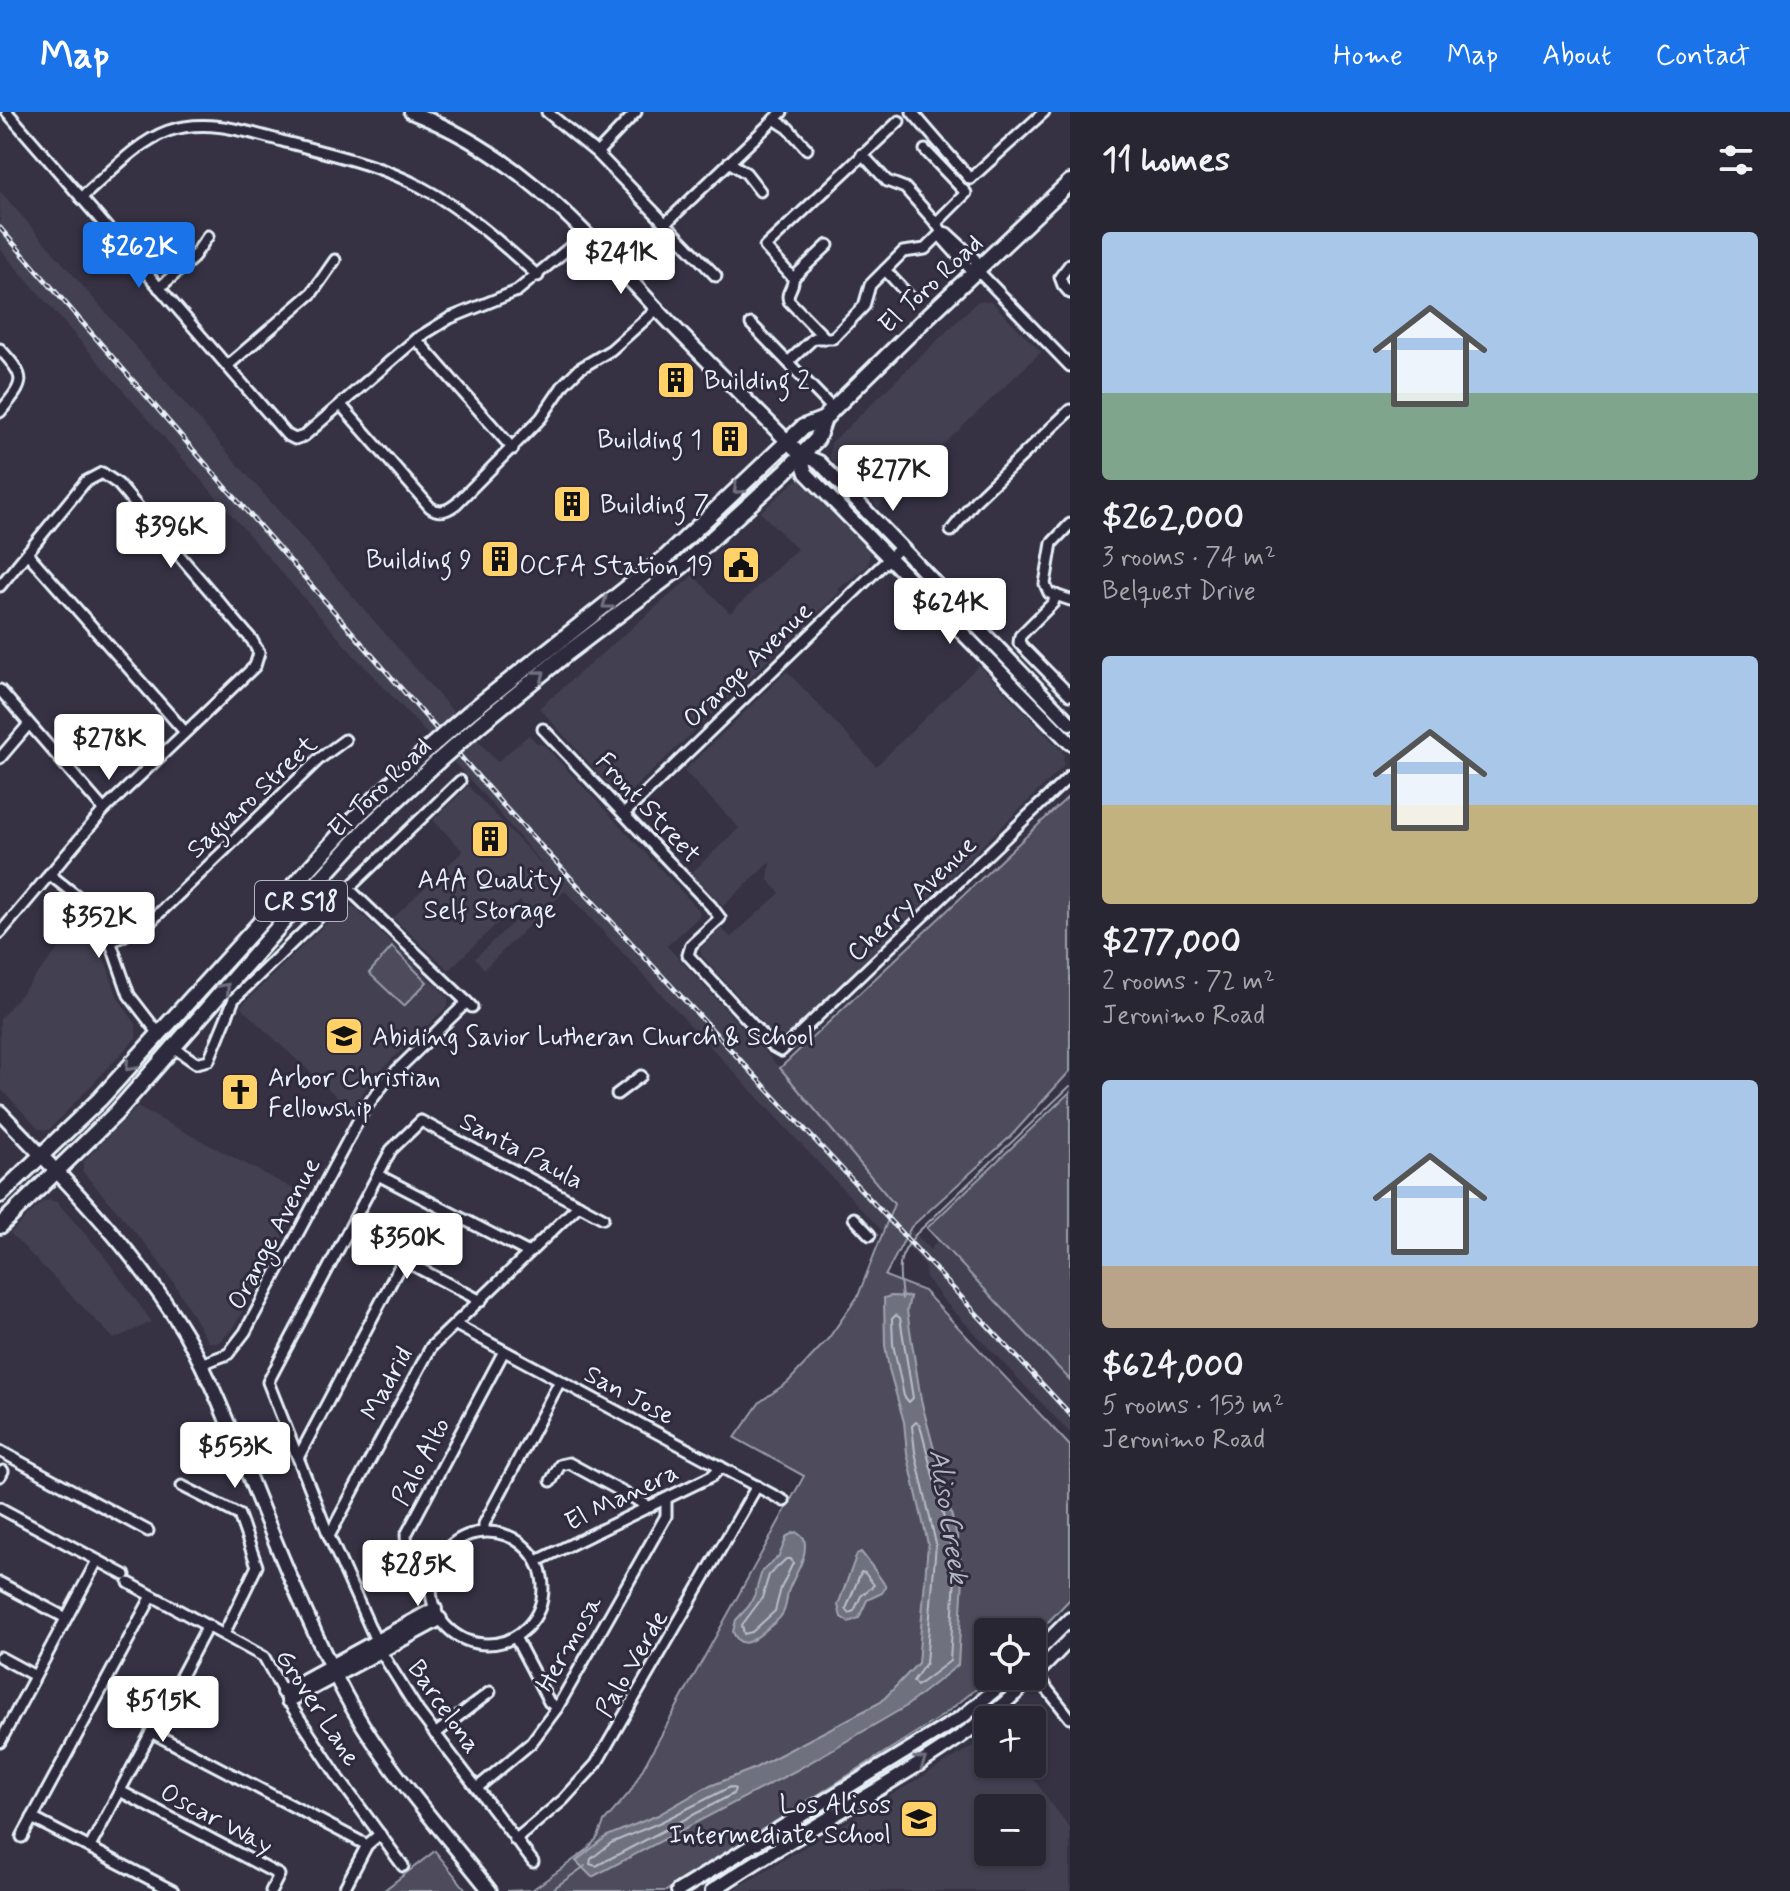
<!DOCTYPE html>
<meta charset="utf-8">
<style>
body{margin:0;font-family:Mynerve,sans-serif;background:#302e3b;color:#f1f3f6;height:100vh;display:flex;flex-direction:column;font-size:30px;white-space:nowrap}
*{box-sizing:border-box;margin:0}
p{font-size:26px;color:#a5a5ac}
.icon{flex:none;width:44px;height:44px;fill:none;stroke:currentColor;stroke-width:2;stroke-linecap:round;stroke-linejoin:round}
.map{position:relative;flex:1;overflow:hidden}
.details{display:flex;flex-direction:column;background:#282633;width:720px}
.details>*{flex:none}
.controls{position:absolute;left:974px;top:1506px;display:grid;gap:16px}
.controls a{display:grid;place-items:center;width:72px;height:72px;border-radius:8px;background:#282633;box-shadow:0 2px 6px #0004,0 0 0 2px #44434e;font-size:40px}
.price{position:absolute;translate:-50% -68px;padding:0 18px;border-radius:8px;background:#fff;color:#222;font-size:26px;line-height:52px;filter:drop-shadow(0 2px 4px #0008)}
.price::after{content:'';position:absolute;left:50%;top:48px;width:24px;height:18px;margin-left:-12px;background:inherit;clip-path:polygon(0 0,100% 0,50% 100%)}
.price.on{background:#1a73e8;color:#fff}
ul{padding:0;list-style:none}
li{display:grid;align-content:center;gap:16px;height:424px;padding:0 32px}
li span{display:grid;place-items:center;height:248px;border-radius:8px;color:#555}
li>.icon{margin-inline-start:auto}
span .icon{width:144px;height:144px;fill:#fffc;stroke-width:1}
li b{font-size:34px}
h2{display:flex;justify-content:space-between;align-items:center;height:96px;padding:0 32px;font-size:34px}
header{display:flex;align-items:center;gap:48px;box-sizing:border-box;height:112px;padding:0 40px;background:#1a73e8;color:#fff}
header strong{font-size:38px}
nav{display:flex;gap:44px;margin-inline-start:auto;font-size:28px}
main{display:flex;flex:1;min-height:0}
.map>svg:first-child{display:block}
</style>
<header>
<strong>Map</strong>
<nav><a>Home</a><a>Map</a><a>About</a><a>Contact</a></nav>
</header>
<main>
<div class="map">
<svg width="1070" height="1779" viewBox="0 0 1070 1779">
<rect width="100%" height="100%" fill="#363244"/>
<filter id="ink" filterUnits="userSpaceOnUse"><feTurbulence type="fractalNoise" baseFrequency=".0125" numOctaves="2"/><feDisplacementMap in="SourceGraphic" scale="16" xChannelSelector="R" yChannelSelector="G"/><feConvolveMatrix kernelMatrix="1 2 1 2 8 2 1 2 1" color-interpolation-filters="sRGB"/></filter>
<g filter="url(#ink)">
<g fill="#433f51" fill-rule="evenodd">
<path d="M0 79 497 650 529 623 537 631 544 633 699 798V805L667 834 780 956 894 1092 892 1097 930 1138 938 1128 1070 1268V1321L944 1189 926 1165 924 1152 886 1111 882 1119 565 779 484 857 475 846 527 797 520 789 449 858 393 806 463 739 433 708 468 674 549 760 483 682 350 539 0 137Z"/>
<path d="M978 189 992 190 1041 240 878 395 830 346 831 331Z"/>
<path d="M796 368 801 369 870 440 868 454 838 477 840 480 625 685H620L539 596 693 463 730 501 797 437 760 400Z"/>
<path d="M979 553 1064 641 1063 655 786 925H775L701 843 700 837 721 816 731 825 780 781 768 768 770 750 723 794 691 761 739 716 684 659 787 559 876 654Z"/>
<path d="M343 795H354L448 885V894L387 952 366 976 352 999 240 895Z"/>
<path d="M85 805 97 825 118 886 136 912V926L49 1018 39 1017 0 976V907Z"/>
<path d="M137 995 305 1083 233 1217 218 1231 208 1230 174 1171 147 1134 82 1059 84 1049Z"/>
<path d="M49 1088 57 1090 102 1141 152 1210 114 1227 10 1121 42 1090Z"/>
<path d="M988 1625V1652H1022L1070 1716V1779H731ZM988 1696H1032V1740H988Z"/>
</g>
<g fill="#4d4b5c" stroke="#9a9eaa" stroke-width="2">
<path d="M1070 683V959L1011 1024 911 1115 885 1164 924 1179 1070 1334V1487L1032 1527V1520H988V1564H993L942 1604 666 1779H507L532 1778 587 1738 598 1725 604 1710 630 1680 804 1364 735 1326 760 1290 788 1270 828 1227 858 1184 894 1092 780 956Z"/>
<path d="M392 835 427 870 404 894 369 861Z"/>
<path d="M1070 980V1268L927 1116Z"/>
<path d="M435 1739 467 1779H383Z"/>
</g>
<g fill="#70717f" stroke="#a0a4af" stroke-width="2">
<path d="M891 1184 910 1185 907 1199 921 1288 957 1424 963 1465 958 1553 905 1595 795 1659 592 1765 576 1749 607 1724 658 1703 705 1676 753 1657 881 1590 918 1551 928 1432 907 1341 904 1310 889 1257 885 1233 884 1186Z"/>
<path d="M796 1420 804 1426C809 1446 794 1462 788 1480 786 1488 787 1497 781 1504 778 1509 771 1513 767 1517 756 1526 742 1541 733 1520L736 1508 749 1494 755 1482 762 1459 779 1444 787 1424Z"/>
<path d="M861 1440C864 1443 884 1471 886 1475L882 1481 867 1488 859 1506 849 1510 841 1505 838 1493 857 1442Z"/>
</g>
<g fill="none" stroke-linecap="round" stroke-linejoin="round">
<g stroke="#b8bec8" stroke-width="2">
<path d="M896 1203 900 1206 913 1286 909 1290 904 1284 893 1232 892 1207Z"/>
<path d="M916 1310 920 1313 949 1426 955 1465 950 1549 917 1574 913 1569 926 1551 936 1432 915 1340 912 1314Z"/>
<path d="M786 1447H791L793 1451 781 1476 775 1499 752 1520 744 1522 742 1513 762 1486 769 1463Z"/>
<path d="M861 1460 865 1461 874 1473 861 1484 854 1499 849 1501 846 1497Z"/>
<path d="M730 1675 735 1677 733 1682 596 1754 590 1752 591 1747 611 1731 661 1710Z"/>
</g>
<g stroke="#a0a4af" stroke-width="2">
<path d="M902 1187C899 1155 895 1148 916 1122L1070 974"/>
<path d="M550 1779 585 1754"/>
</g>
<defs>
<g id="street">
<path d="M7 0 287 323 295 327 304 324 416 227 450 206 517 179 587 121"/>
<path d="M547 0 597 41 716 164"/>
<path d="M912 0 970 67 1044 0"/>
<path d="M774 7 788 16 807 37"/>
<path d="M925 38 966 81 936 111"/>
<path d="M597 41 636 0"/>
<path d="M862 42 887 69 905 76 936 111 942 120 943 127 968 155 977 158 1070 254"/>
<path d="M729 50 746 61 760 79"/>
<path d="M81 86C108 63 135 31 168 19 207 6 244 19 282 29 329 42 378 52 421 75 465 98 501 131 538 164"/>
<path d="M942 120 947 121 975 147 977 158"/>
<path d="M1070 152 1060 165 1063 173 1070 181"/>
<path d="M885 158 911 186"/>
<path d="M623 159 666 111 782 0"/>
<path d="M793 166 828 133"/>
<path d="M159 176 192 147 208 124"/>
<path d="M751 212 833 297"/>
<path d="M825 226 789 189C785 180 795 175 793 166L765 135 899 9"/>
<path d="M416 227 513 337"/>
<path d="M0 237C27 267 26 269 0 300"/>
<path d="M788 250 814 226H833L864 194 870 173 903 140 925 137 942 120"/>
<path d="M227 254 312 181 335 148"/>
<path d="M341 293 430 395C439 402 447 399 456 392L541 306 564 272 579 257 611 238 657 197"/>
<path d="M1070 412 1052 431 1045 472 1049 481 1070 488"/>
<path d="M951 419 975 389 1070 298"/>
<path d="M28 442 185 620"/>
<path d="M0 474 85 370 102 361 118 372 252 528 259 541 255 554 104 698 0 821"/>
<path d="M1056 483 1053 491 1020 524 1019 531 1070 583"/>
<path d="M0 578 104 698"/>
<path d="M543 617 711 794 720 806 691 833 688 843 772 934 781 939 1070 664"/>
<path d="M0 646 29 612"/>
<path d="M625 701 901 435"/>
<path d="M49 762 87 792 105 814 129 883 159 922"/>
<path d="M348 776 472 895"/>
<path d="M111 830 150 810 319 647 345 628"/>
<path d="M173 935 196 951 209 948 234 887 460 669"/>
<path d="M617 982 641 964"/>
<path d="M378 1063 529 1141"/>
<path d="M854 1106 870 1123"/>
<path d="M348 1119 481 1189"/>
<path d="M456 1213 784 1389"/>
<path d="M201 1252 228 1242 245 1220 364 998 387 968 467 890"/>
<path d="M0 1339 148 1419"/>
<path d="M298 1346 403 1148"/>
<path d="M0 1364 3 1359"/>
<path d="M551 1369 560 1353 569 1351 650 1395"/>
<path d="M182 1374 239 1403 257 1454 224 1522"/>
<path d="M0 1396 125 1463"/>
<circle cx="487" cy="1476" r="56"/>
<path d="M484 1420V1412L560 1269"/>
<path d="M329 1424 431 1235 579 1093"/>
<path d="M537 1449 712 1364 721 1355"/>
<path d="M0 1471 66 1506"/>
<path d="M129 1471 264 1545 288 1589 340 1668 403 1754"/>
<path d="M431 1480C419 1465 406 1443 406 1423L504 1239"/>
<path d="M515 1525 549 1590 557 1596"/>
<path d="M0 1545 35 1564"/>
<path d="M1036 1563 1070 1606"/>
<path d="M151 1620 367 1733"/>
<path d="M435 1622 490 1580"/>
<path d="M0 1630 97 1449"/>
<path d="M477 1676 531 1631 557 1596 666 1404V1387"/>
<path d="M120 1679 279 1763 271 1779"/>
<path d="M32 1706 173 1779"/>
<path d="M22 1725 152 1484"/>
<path d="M515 1728 563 1688 596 1652 757 1374"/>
<path d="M90 1735 208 1513"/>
<path d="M533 1750 418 1599 381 1540 329 1424 268 1270 391 1038 421 1009 603 1106"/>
<path d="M343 1779 367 1733 380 1722"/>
</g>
<g id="secondary">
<path d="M411 0C518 42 579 113 655 195 702 245 752 293 800 342L819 350 1070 611"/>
<path d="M800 342 806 361 1070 631"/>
<path d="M0 1000C67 1070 136 1139 186 1223 212 1269 231 1319 250 1367 278 1437 306 1506 340 1573 378 1648 438 1713 490 1779"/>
<path d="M1032 1545 1070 1507"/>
<path d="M283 1580 435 1497"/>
<path d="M288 1589 440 1507"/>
<path d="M678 1779 962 1605 1012 1564"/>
<path d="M712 1779C804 1715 907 1668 995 1599 1022 1577 1046 1552 1070 1527"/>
</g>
<g id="primary">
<path d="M470 600 665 446 803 315 824 307"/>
<path d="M480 612 566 542 682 454 786 359 817 327 824 307 833 297 926 206 1070 70"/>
<path d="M0 1083 100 987 357 704 427 638"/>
<path d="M0 1114 116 1001 303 787 368 715 437 650"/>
</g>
</defs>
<use href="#street" stroke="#e8f1f8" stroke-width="15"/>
<use href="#secondary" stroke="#e8f1f8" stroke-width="18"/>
<use href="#primary" stroke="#e8f1f8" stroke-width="20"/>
<use href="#street" stroke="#2f2a3d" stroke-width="9"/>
<use href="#secondary" stroke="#2f2a3d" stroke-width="12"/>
<use href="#primary" stroke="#2f2a3d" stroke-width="14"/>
<defs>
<path id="rail" d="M0 116 501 691 1070 1302"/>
</defs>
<use href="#rail" stroke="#e8f1f8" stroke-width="5"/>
<use href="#rail" stroke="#2f2a3d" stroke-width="2" stroke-dasharray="6" stroke-linecap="butt"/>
<defs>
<g id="primary-bridge">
<path d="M427 638 470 600"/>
<path d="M437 650 480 612"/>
</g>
</defs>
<use href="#primary-bridge" stroke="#e8f1f8" stroke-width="20" stroke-linecap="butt"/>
<use href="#primary-bridge" stroke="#2f2a3d" stroke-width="14"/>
</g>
<defs><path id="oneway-chevron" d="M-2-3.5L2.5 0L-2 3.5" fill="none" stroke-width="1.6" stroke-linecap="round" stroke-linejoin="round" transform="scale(2)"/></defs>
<g stroke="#70707e">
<use href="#oneway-chevron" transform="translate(738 377) rotate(136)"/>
<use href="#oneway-chevron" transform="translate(607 492) rotate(143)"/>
<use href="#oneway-chevron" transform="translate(540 563) rotate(-39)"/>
<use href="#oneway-chevron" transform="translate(225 876) rotate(-49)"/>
<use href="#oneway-chevron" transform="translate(130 954) rotate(132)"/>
<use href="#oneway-chevron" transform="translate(921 1649) rotate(-33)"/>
</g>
</g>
<defs>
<symbol id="building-square" viewBox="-11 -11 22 22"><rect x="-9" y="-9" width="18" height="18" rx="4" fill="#ffd166" stroke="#2f2a3d"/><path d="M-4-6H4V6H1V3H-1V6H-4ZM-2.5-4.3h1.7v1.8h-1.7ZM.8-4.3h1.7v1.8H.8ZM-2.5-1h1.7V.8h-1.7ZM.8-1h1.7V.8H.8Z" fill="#111"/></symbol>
<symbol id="civic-square" viewBox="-11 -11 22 22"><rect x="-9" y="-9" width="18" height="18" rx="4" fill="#ffd166" stroke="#2f2a3d"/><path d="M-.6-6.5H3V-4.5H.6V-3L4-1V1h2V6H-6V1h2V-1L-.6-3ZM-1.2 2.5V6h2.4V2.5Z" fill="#111"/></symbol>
<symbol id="school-square" viewBox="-11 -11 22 22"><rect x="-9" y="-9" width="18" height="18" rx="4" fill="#ffd166" stroke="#2f2a3d"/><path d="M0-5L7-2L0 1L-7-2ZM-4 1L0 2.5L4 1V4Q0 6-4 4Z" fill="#111"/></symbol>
<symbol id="church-square" viewBox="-11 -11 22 22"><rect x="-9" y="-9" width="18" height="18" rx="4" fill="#ffd166" stroke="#2f2a3d"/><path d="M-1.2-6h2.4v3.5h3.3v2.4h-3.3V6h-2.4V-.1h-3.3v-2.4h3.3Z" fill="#111"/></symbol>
</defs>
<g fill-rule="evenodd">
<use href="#building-square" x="654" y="246" width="44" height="44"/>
<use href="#building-square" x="708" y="305" width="44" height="44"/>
<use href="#building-square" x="550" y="370" width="44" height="44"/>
<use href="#building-square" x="478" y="425" width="44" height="44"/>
<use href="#civic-square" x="719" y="431" width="44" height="44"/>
<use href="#building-square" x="468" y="705" width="44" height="44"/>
<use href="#school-square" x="322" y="902" width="44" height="44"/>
<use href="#church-square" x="218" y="958" width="44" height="44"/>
<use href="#school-square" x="897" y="1685" width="44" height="44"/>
</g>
<g text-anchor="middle" stroke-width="6" stroke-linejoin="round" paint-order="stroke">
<rect fill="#2f2a3d" stroke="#b0b5c0" stroke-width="2" x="255" y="769" width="92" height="40" rx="6"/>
<g font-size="24" font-weight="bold" fill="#e8f1f8">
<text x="301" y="797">CR S18</text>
</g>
<g font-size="26" fill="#e8f1f8" stroke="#2f2a3d">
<text transform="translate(930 171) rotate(-43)" y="9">El Toro Road</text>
<text transform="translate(747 552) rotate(-44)" y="9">Orange Avenue</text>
<text transform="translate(379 675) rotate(-44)" y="9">El Toro Road</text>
<text transform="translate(251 684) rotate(-43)" y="9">Saguaro Street</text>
<text transform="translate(649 695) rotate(47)" y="9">Front Street</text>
<text transform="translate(911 786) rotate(-44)" y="9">Cherry Avenue</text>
<text transform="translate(522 1038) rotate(28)" y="9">Santa Paula</text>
<text transform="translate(273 1121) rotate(-62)" y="9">Orange Avenue</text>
<text transform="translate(386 1271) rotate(-61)" y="9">Madrid</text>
<text transform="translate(630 1282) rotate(28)" y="9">San Jose</text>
<text transform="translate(420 1349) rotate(-62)" y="9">Palo Alto</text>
<text transform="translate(621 1384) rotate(-26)" y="9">El Manera</text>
<text transform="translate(568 1531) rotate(-60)" y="9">Hermosa</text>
<text transform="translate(631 1551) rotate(-60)" y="9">Palo Verde</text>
<text transform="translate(445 1594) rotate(55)" y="9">Barcelona</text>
<text transform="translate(319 1595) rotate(57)" y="9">Grover Lane</text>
<text transform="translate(217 1706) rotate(28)" y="9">Oscar Way</text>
</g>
<g font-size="26" fill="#e8f1f8" stroke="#2f2a3d" text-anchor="start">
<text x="704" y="277">Building 2</text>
<text x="702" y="336" text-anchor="end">Building 1</text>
<text x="600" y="401">Building 7</text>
<text x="472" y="456" text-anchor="end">Building 9</text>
<text x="713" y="462" text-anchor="end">OCFA Station 19</text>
<text x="490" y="776" text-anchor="middle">AAA Quality<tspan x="490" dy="30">Self Storage</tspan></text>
<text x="372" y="933">Abiding Savior Lutheran Church &amp; School</text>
<text x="268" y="974">Arbor Christian<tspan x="268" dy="30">Fellowship</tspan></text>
<text x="891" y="1701" text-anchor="end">Los Alisos<tspan x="891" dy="30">Intermediate School</tspan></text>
</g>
<g font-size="28" font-style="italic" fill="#b2b7c2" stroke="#2f2a3d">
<text transform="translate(950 1404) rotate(81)" y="10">Aliso Creek</text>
</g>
</g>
</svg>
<div class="controls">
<a><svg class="icon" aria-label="locate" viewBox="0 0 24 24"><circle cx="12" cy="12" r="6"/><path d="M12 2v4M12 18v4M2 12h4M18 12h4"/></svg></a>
<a>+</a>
<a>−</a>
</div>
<b class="price on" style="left:139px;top:178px">$262K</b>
<b class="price" style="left:621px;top:184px">$241K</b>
<b class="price" style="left:893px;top:401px">$277K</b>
<b class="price" style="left:171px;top:458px">$396K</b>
<b class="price" style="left:950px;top:534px">$624K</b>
<b class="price" style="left:109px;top:670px">$278K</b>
<b class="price" style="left:99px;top:848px">$352K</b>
<b class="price" style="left:407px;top:1169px">$350K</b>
<b class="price" style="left:235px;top:1378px">$553K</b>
<b class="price" style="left:418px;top:1496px">$285K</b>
<b class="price" style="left:163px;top:1632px">$515K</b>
</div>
<section class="details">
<h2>11 homes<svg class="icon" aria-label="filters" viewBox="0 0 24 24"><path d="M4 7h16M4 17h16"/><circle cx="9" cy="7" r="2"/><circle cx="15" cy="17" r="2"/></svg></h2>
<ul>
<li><span style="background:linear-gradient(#a9c7e8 65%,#7fa58c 0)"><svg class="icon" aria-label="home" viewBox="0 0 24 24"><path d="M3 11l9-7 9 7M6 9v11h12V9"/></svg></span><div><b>$262,000</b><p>3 rooms · 74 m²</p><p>Belquest Drive</p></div></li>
<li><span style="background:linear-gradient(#a9c7e8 60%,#c2b280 0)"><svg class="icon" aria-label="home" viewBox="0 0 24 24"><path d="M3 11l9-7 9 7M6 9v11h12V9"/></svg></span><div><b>$277,000</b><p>2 rooms · 72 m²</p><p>Jeronimo Road</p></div></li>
<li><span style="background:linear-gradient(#a9c7e8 75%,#b9a48a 0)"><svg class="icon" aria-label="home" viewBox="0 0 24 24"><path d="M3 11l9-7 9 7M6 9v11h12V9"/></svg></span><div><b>$624,000</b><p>5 rooms · 153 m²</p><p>Jeronimo Road</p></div></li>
</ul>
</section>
</main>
